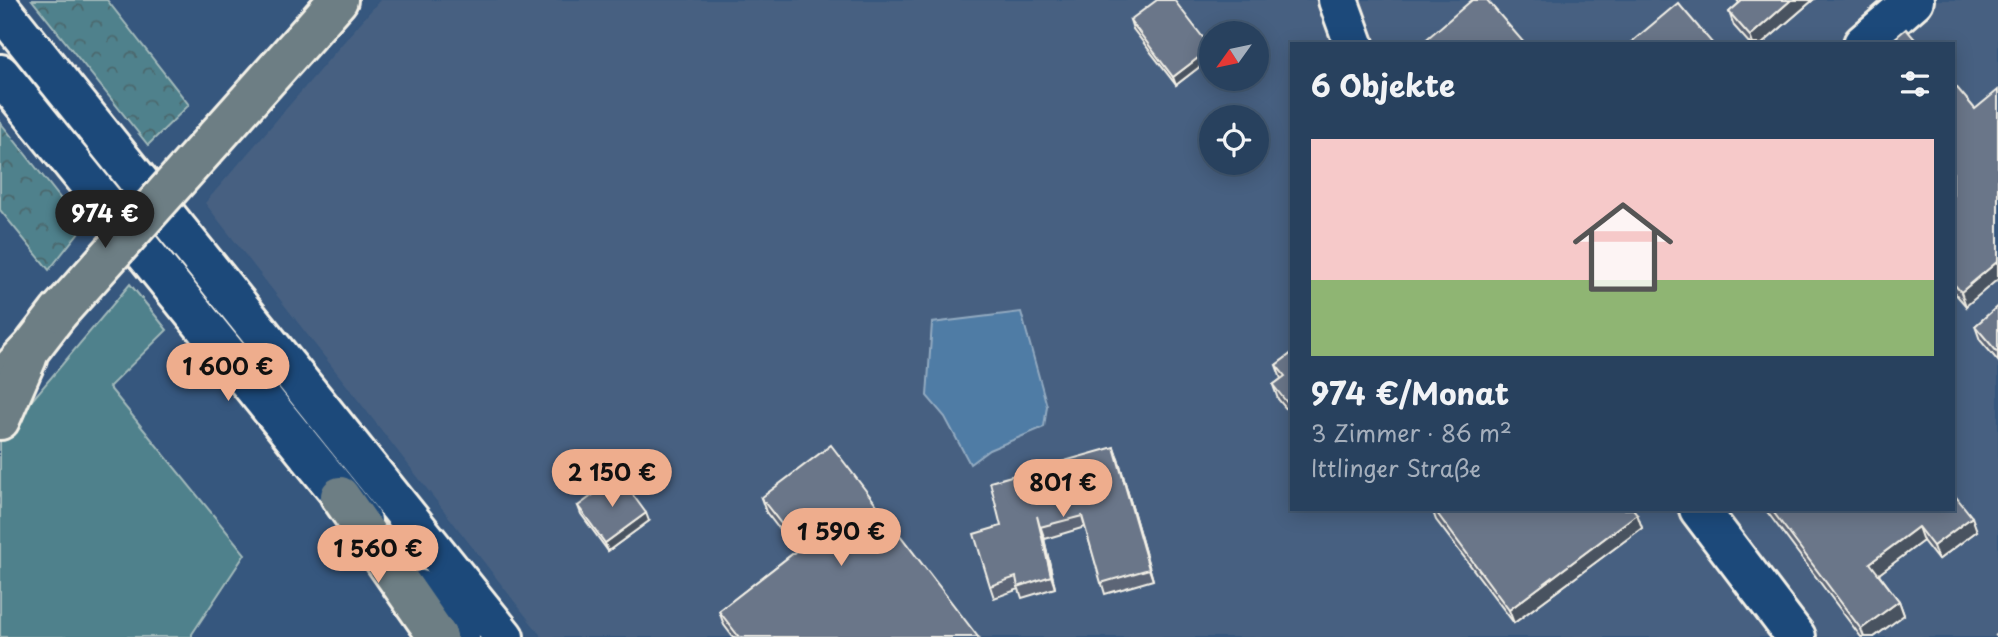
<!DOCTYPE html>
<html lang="de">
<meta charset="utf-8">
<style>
body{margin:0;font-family:"Playpen Sans",sans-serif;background:#344c67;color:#f1f3f6;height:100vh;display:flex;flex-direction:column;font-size:26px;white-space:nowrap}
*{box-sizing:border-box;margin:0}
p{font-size:23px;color:#a5afbc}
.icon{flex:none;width:38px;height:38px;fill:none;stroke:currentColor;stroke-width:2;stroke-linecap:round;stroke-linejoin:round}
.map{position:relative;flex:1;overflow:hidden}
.panel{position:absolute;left:1290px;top:42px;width:665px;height:469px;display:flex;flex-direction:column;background:#28415e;border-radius:0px;box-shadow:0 4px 18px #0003,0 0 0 2px #445a73}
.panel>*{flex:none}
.needle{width:46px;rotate:237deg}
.fabs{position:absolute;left:1199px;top:21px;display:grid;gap:14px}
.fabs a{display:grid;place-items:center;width:70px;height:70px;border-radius:50%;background:#28415e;box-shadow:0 4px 18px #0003,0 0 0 2px #445a73;font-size:35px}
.price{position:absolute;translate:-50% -60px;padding:0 16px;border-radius:24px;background:#eead8d;color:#111;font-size:23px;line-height:46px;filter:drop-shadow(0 2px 4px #0008)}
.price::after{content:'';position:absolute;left:50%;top:42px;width:21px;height:16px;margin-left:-10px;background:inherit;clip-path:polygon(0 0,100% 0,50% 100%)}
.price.active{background:#222;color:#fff}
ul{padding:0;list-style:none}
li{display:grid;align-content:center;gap:14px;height:371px;padding:0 21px}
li+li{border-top:2px solid #445a73}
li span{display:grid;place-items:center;height:217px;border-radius:0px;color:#555}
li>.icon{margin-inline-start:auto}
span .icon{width:126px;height:126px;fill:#fffc;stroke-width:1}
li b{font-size:30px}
h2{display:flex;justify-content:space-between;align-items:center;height:84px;padding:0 21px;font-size:30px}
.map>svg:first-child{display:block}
</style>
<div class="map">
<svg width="1998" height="637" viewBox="0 0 1998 637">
<defs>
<pattern id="park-crowns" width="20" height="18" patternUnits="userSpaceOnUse" patternTransform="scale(1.75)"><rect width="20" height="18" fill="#4f818c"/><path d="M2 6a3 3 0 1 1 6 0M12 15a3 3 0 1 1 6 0" fill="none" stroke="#4c676c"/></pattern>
</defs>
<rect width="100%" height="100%" fill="#36577e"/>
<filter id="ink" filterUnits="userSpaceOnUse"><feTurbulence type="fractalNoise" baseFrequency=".0143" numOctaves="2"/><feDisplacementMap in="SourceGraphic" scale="14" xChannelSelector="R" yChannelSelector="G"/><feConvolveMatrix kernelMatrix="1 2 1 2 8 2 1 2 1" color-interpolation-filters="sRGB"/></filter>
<g filter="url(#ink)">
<path fill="#466081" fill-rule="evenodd" d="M380 0H1998V637H542L205 203ZM1211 33H1256V79H1211ZM1292 44H1953V509H1292ZM1211 117H1256V163H1211Z"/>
<path fill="#4f818c" stroke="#a2b9ba" stroke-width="2" d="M130 284 167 330 109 387 245 554 192 634V637H0V438Z"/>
<g fill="url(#park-crowns)" stroke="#a2b9ba" stroke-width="2">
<path d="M32 0H107L189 105 148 145Z"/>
<path d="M0 122 83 227 49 270 0 210Z"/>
</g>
<path fill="#507ba5" stroke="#92aac0" stroke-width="2" d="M1021 312 1047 406 1044 427 989 450 970 464 945 417 927 396 932 323Z"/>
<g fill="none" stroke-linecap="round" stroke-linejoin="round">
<defs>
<g id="minor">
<path d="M1338 0 1354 44"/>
<path d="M0 8 504 637"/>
<path d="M1863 44 1914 0"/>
<path d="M0 74 362 521"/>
<path d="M1699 509 1796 637"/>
<path d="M421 590 460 637"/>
</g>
<g id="highway">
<path d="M215 138 338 0"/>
<path d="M0 381 32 347 59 312"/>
<path d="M0 420 27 358"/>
<path d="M340 496 438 637"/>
</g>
</defs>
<use href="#minor" stroke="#f4f1e8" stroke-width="44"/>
<use href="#highway" stroke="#f4f1e8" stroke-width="44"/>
<path stroke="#f4f1e8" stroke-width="4.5" stroke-dasharray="5 5" stroke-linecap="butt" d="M1996 637 1998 635"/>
<use href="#minor" stroke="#1f4a7a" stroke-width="38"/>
<use href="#highway" stroke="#6d7e84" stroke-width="38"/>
<defs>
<path id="highway-bridge" d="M59 312 215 138"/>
</defs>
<use href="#highway-bridge" stroke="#f4f1e8" stroke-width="44" stroke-linecap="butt"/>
<use href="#highway-bridge" stroke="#6d7e84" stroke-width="38"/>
</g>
<g fill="#5b6576" stroke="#f4f1e8" stroke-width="2">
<path d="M1737 0H1813L1762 44H1750L1734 26 1729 12 1739 3Z"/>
<path d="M1130 20 1211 49V58L1176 85 1133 29Z"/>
<path d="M1953 83 1966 306 1953 291Z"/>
<path d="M1998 306V361L1980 340 1975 326Z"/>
<path d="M1292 353V416L1278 399 1273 385 1281 379 1276 365Z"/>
<path d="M1118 458 1153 580 1105 594 1085 527 1045 539 1043 534 1055 588 1022 598 1019 589 994 598 990 586 1001 526Z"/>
<path d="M761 498 978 637H733L724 625 719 611 796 551 766 512Z"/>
<path d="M578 506 649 521 608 551 581 514Z"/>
<path d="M1432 509H1633L1637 514 1642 528 1514 623 1436 520Z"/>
<path d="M1765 509H1953L1977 531 1938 560 1923 541 1879 574 1899 601 1904 615 1874 637H1861Z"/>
</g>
<g fill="#4a5360" stroke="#f4f1e8" stroke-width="2">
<path d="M1791 0H1813L1762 44H1753L1750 36Z"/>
<path d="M1211 48V58L1176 85 1173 77Z"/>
<path d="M1998 261V279L1966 306 1961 292Z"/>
<path d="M1114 447 1118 458 1153 580 1149 569Z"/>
<path d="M646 513 649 521 608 551 605 543Z"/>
<path d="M1637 514 1642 528 1514 623 1509 610Z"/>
<path d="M1037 516 1043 534 1055 588 1051 576Z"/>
<path d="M1972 517 1977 531 1938 560 1933 546Z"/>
<path d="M1918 527 1923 541 1875 577 1870 563Z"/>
<path d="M1899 601 1904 615 1874 637H1864L1861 629Z"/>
</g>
<g fill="#6a7689" stroke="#f4f1e8" stroke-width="2">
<path d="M1157 0H1174L1211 48 1173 77 1130 20Z"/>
<path d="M1472 0H1487L1525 44H1423L1422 43Z"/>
<path d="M1743 0H1791L1750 36 1729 12Z"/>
<path d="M1678 3 1713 44H1629Z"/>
<path d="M1906 29 1919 44H1888Z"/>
<path d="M1953 83 1975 109 1998 90V261L1961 292 1953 283Z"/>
<path d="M1998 306V353L1975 326Z"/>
<path d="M1292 353V409L1273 385 1285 376 1276 365Z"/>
<path d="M831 445 978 637H739L719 611 800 548 761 498Z"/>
<path d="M1114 447 1149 569 1101 583 1082 516 1040 527 1037 516 1051 576 1018 587 1016 577 990 586 974 534 1001 526 990 482Z"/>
<path d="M619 476 646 513 605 543 578 506Z"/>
<path d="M1953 493 1972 517 1933 546 1918 527 1870 563 1899 601 1861 629 1771 509H1953Z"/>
<path d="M1434 509H1633L1637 514 1509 610Z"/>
</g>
</g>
</svg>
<div class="fabs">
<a><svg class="needle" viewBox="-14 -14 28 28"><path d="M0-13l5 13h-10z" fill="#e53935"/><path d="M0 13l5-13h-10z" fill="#a5afbc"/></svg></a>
<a><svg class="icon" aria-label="locate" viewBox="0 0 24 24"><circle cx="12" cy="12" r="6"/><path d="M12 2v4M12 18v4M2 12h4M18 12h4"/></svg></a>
</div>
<b class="price active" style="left:105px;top:250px">974 €</b>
<b class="price" style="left:228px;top:403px">1 600 €</b>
<b class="price" style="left:612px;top:509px">2 150 €</b>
<b class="price" style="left:1063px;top:519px">801 €</b>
<b class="price" style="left:841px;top:568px">1 590 €</b>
<b class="price" style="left:378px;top:585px">1 560 €</b>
<section class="panel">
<h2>6 Objekte<svg class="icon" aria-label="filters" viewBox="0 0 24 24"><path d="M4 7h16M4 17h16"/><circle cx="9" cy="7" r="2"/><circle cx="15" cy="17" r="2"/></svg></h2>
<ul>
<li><span style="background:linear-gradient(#f6c9c9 65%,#8fb573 0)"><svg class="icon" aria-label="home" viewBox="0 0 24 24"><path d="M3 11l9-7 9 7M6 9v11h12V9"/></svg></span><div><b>974 €/Monat</b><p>3 Zimmer · 86 m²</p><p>Ittlinger Straße</p></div></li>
</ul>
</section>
</div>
